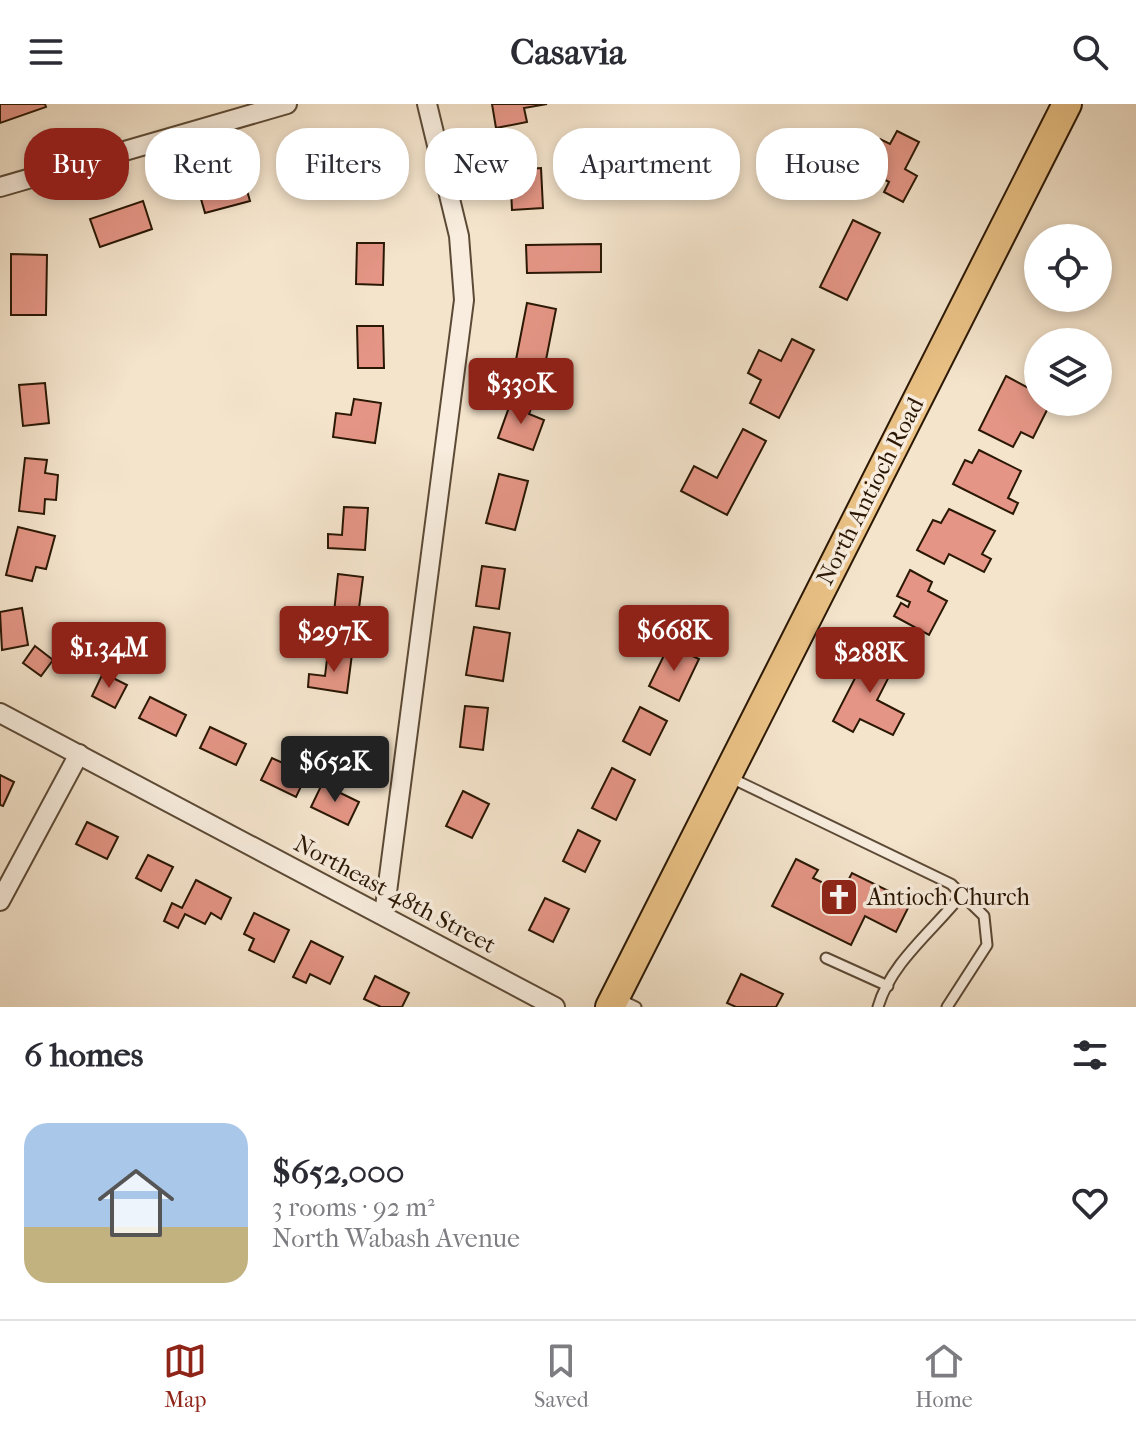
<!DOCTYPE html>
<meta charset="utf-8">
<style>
body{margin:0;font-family:"IM FELL French Canon",serif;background:#f2f2f3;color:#2b2b33;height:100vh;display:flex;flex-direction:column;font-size:30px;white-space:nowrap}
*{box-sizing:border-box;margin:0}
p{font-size:26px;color:#7c7c81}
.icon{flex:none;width:44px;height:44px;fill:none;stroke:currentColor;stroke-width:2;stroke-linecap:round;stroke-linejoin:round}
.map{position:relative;height:903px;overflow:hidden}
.details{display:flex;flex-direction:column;background:#fff;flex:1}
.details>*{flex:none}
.banner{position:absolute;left:24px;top:24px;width:1088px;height:72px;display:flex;gap:16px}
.controls{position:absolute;left:1024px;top:120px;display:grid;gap:16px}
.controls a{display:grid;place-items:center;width:88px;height:88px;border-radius:50%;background:#fff;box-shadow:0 4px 12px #0003;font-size:40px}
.price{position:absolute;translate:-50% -68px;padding:0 18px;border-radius:8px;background:#8f2418;color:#fff;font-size:26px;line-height:52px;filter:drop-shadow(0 2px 4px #0008)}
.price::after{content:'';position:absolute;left:50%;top:48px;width:24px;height:18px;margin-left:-12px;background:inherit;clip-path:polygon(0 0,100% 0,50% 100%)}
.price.active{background:#222;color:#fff}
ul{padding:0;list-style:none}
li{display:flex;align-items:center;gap:24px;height:200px;padding:0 24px}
li span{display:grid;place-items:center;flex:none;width:224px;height:160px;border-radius:24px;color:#555}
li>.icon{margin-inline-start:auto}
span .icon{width:96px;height:96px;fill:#fffc;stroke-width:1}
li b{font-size:34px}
h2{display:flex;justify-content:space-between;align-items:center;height:96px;padding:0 24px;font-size:34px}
.chip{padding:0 28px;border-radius:32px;background:#fff;box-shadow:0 4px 12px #0003;font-size:28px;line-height:72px}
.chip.active{background:#8f2418;color:#fff}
header{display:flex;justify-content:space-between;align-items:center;height:104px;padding:0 24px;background:#fff;font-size:36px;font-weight:700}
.tab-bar{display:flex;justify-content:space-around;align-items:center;height:112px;border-top:2px solid #e1e1e2;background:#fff;font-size:22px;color:#7c7c81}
.tab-bar a{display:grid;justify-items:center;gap:4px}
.tab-bar .active{color:#8f2418}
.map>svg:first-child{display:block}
</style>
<header><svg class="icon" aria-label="menu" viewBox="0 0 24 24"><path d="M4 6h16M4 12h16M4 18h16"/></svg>Casavia<svg class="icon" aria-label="search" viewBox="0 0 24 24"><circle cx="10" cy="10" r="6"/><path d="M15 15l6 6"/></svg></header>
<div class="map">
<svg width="1136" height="903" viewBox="0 0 1136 903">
<rect width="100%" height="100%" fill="#f4e4cc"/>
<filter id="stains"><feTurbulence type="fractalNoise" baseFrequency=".0025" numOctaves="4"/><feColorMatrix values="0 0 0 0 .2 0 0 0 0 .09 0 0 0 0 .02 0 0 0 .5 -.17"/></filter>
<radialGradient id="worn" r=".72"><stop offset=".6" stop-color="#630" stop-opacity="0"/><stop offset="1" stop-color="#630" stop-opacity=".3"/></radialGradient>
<g fill="#e49585" stroke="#2a1704" stroke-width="2">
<path d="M0 0H45L46 3 0 19Z"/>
<path d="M492 0H547L524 4 527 18 496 24Z"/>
<path d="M897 27 919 38 905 65 917 72 903 98 884 88 889 78 865 65 880 35 890 40Z"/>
<path d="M348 44 349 80 306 81 305 45Z"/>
<path d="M541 64 543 104 512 106 510 66Z"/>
<path d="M242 69 250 97 205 109 197 81Z"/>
<path d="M143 97 152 125 100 143 90 115Z"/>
<path d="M853 116 880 129 847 196 820 183Z"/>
<path d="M357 139H384L383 181 356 180Z"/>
<path d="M601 140V168L527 169 526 141Z"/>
<path d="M11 150 47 151 46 211H11Z"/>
<path d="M527 199 556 205 543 271 514 266Z"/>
<path d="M357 222H383L384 264H358Z"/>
<path d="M792 235 814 246 779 314 750 299 761 276 748 269 759 246 781 257Z"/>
<path d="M1006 272 1038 289V298H1051L1033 334 1021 328 1013 343 979 326Z"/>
<path d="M45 279 49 319 23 322 19 281Z"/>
<path d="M354 295 381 299 375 339 333 333 336 309 351 311Z"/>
<path d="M512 295 532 302 529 310 544 316 533 346 498 334Z"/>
<path d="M743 325 766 337 727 411 681 387 694 362 717 374Z"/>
<path d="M979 346 1021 367 1008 394 1018 399 1013 410 953 380 965 356 972 359Z"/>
<path d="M25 354 47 356 45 369 58 371 56 396 45 395 44 410 19 407Z"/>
<path d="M499 370 528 377 515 426 486 419Z"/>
<path d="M344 403 368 404 365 446 328 444V430L342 431Z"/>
<path d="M949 405 995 427 982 450 991 455 984 468 949 450 944 460 917 446 933 416 941 419Z"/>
<path d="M18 423 55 432 46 465 36 463 32 477 6 471Z"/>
<path d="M482 462 505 465 499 505 476 502Z"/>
<path d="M910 466 932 478 928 487 947 497 929 531 894 512 901 499 908 503 910 498 897 492Z"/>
<path d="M338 470 363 473 358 512 334 509Z"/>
<path d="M22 504 28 541 2 546 0 508Z"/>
<path d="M474 523 510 529 503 577 466 571Z"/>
<path d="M669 541 699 555 679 597 649 582Z"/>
<path d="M872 541 898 555 877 596 904 610 893 631 860 615 853 628 833 617Z"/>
<path d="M35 542 53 556 41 572 23 559Z"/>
<path d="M328 547 352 550 347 589 308 583 309 570 325 572Z"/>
<path d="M103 569 127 581 115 604 92 592Z"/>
<path d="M150 593 186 611 176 632 139 614Z"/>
<path d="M465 602 488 604 483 646 460 643Z"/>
<path d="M640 603 667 617 650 651 623 637Z"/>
<path d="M210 623 246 640 236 661 200 644Z"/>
<path d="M292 645 314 655 296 693 261 676 272 654 285 660Z"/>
<path d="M612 664 635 676 616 716 592 704Z"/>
<path d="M0 671 14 678 3 702 0 701Z"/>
<path d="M322 680 359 698 348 721 311 703Z"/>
<path d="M463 687 489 700 472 734 446 722Z"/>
<path d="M87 718 118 733 107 755 76 740Z"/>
<path d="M578 726 600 737 585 768 563 757Z"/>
<path d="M148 751 173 763 161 787 136 774Z"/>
<path d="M796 755 818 766 813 774 842 788 852 769 911 798 896 828 865 812 851 841 772 802Z"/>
<path d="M196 776 231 794 221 815 211 809 205 820 185 810 178 824 164 817 172 799 182 804Z"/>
<path d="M545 794 569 805 553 838 529 826Z"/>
<path d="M254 809 289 826 274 858 249 846 254 835 244 830Z"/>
<path d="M311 837 343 853 330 880 310 870 306 879 293 873Z"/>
<path d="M741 870 783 890 776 903H736L727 899Z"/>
<path d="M375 872 409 889 402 903H381L364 895Z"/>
</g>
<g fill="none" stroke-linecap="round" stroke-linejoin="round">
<defs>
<g id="lane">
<path d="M729 673 951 780 984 812 987 841 947 903"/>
<path d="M826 854 888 882"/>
<path d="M617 894 636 903"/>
<path d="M878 903C891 858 934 826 962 790"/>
</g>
<g id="street">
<path d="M0 83 287 0"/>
<path d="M0 609 555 903"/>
<path d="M0 797 79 650"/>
<path d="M384 811 464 196 459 132 427 0"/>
</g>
<path id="primary" d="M610 903 1067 0"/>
</defs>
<use href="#lane" stroke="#5c4a36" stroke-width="13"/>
<use href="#street" stroke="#5c4a36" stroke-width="22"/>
<use href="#primary" stroke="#2a1704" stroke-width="32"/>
<use href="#lane" stroke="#f8edde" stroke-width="9"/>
<use href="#street" stroke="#f8edde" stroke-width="18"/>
<use href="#primary" stroke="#eac286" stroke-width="28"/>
</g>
<defs>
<symbol id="church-square" viewBox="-11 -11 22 22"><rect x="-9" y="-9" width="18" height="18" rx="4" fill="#8f2418" stroke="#f8edde"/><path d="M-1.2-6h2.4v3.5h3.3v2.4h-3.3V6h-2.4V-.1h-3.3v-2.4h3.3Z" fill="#fff"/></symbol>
</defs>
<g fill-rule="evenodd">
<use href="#church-square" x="817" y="771" width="44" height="44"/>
</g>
<g text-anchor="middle" stroke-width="7" stroke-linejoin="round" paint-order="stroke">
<g font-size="24" fill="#2a1704" stroke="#f8edde">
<text transform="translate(870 387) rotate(-63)" y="8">North Antioch Road</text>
<text transform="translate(395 790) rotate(28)" y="8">Northeast 48th Street</text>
</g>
<g font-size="24" fill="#2a1704" stroke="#f8edde" text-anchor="start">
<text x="867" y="801">Antioch Church</text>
</g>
</g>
<rect width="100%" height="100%" filter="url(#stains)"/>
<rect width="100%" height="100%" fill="url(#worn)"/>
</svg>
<div class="controls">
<a><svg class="icon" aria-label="locate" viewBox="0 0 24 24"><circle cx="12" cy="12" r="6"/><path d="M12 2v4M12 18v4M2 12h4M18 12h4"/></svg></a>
<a><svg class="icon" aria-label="layers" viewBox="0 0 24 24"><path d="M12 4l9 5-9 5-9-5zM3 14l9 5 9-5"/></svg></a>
</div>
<b class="price" style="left:521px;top:322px">$330K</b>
<b class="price" style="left:674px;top:569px">$668K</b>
<b class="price" style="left:334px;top:570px">$297K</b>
<b class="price" style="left:109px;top:586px">$1.34M</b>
<b class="price" style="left:870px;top:591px">$288K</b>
<b class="price active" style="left:335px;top:700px">$652K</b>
<div class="banner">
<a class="chip active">Buy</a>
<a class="chip">Rent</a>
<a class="chip">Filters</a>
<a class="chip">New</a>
<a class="chip">Apartment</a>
<a class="chip">House</a>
</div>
</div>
<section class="details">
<h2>6 homes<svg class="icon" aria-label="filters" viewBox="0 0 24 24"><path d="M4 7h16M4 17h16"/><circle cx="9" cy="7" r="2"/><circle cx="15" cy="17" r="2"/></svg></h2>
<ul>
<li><span style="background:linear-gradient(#a9c7e8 65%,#c2b280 0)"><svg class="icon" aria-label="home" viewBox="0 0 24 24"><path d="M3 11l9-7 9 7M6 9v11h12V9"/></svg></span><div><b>$652,000</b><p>3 rooms · 92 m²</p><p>North Wabash Avenue</p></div><svg class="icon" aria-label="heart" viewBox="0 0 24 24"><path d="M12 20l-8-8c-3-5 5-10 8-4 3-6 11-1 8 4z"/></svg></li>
</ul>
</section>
<nav class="tab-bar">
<a class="active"><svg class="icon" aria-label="map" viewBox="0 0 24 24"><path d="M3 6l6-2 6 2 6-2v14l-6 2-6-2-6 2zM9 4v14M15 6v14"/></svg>Map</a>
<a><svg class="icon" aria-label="saved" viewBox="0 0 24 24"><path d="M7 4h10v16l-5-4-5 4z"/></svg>Saved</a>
<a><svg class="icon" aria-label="home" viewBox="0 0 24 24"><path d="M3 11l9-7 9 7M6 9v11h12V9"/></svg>Home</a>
</nav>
